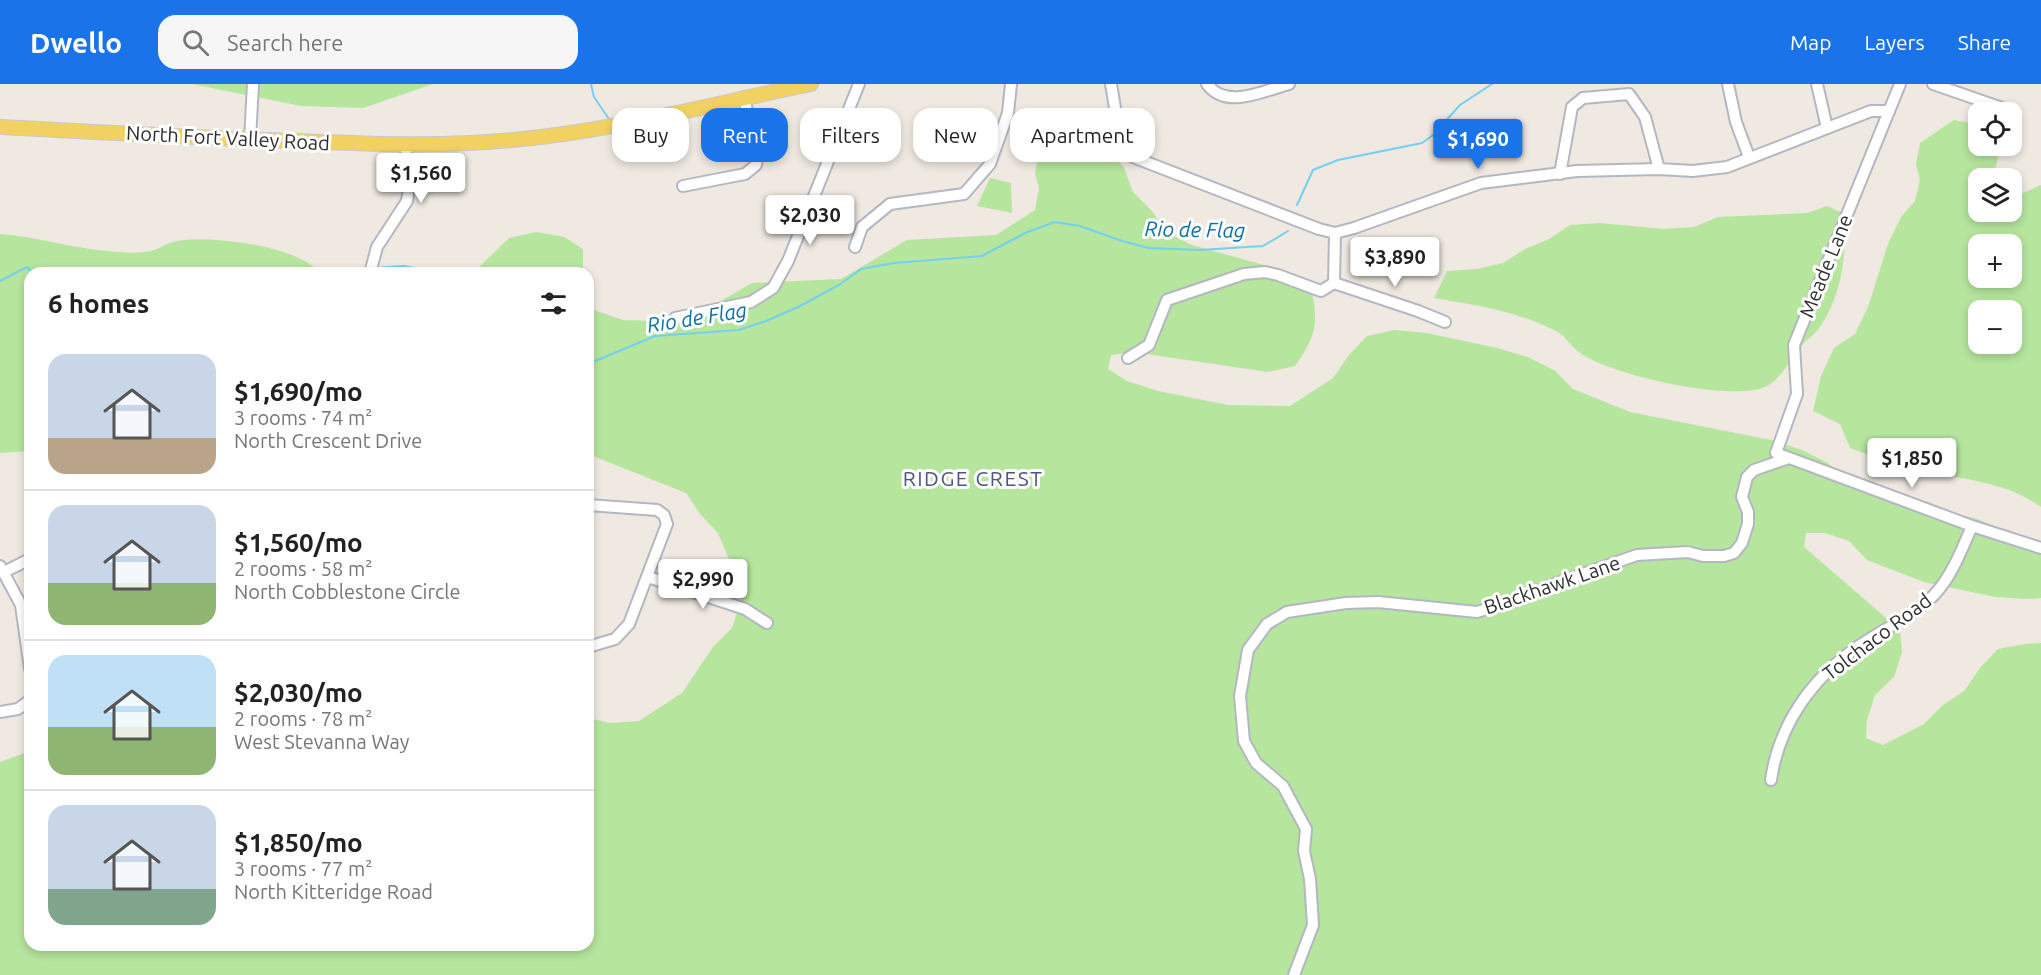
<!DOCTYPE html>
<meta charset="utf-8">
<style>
body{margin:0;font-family:Ubuntu,sans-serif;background:#f6f6f6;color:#222;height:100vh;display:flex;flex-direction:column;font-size:22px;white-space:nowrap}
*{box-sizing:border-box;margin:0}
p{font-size:20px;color:#767676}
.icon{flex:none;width:33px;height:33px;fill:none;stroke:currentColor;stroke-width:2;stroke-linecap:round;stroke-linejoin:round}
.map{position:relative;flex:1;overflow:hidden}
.drawer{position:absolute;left:24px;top:183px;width:570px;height:684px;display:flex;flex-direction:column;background:#fff;border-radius:18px;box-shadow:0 3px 9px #0003}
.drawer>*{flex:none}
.banner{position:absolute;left:612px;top:24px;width:570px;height:54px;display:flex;gap:12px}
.tools{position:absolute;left:1968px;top:18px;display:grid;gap:12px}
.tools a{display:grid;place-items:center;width:54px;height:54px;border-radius:12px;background:#fff;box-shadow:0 3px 9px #0003;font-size:30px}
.price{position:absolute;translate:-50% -51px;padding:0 14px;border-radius:6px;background:#fff;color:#222;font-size:20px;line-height:39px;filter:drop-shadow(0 2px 3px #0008)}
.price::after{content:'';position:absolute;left:50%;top:36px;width:18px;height:14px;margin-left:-9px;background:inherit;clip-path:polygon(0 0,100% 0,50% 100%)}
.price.selected{background:#1a73e8;color:#fff}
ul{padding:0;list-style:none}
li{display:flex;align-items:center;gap:18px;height:150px;padding:0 24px}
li+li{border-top:2px solid #e0e0e0}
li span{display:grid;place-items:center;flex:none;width:168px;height:120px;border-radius:18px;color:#555}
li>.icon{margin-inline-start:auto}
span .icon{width:72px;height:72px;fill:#fffc;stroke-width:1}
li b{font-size:26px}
h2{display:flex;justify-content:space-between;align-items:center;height:72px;padding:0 24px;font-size:26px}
.tag{padding:0 21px;border-radius:18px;background:#fff;box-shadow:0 3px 9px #0003;font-size:21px;line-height:54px}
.tag.selected{background:#1a73e8;color:#fff}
header{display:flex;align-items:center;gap:36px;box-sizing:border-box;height:84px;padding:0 30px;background:#1a73e8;color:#fff}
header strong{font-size:28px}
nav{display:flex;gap:33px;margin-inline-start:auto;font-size:21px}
.search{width:420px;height:54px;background:#f6f6f6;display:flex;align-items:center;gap:15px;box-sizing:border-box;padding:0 21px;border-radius:18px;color:#767676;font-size:22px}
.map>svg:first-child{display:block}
</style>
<header>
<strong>Dwello</strong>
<div class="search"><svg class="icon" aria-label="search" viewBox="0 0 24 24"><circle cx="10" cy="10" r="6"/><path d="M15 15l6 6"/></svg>Search here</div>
<nav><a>Map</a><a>Layers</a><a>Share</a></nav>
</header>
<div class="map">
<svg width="2041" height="891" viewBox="0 0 2041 891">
<rect width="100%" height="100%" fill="#efe9e1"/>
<g fill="#b6e59e" fill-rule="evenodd">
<path d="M192 0H433L363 24 301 22Z"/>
<path d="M1954 36 1975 40 1978 45V62H1989L1998 74 1993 94H1978V128H2012V114L2041 101V423C2005 396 1954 395 1912 384 1891 379 1870 371 1850 364L1840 340 1813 327 1821 292 1834 264 1855 250 1868 223 1888 160 1901 133 1915 117 1920 96 1916 80 1920 59ZM1978 160H2012V194H1978ZM2012 226V260H1978V226Z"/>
<path d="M1073 44 1095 49 1124 84 1133 108 1152 127 1166 148 1192 161 1289 188 1311 204C1319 240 1316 252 1295 282L1268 288 1133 268 1111 271 1108 285 1127 297 1158 307 1228 321 1290 322 1333 294 1349 271 1367 252 1394 246 1427 249 1497 264 1528 273 1554 286 1573 305 1630 328 1771 356 1802 366 1828 379 1846 397 1904 420 1974 434 2032 457 2041 471V514L2027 515 1995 513 1924 498 1867 476 1849 457 1825 449H1806L1804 463 1900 546 1902 568 1894 593 1875 611 1867 636 1866 654 1883 661 1924 640 1943 621 1964 607 1980 584 1998 565 2025 560 2041 559V891H0V678L30 667V861H588V634L610 639 639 637 682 609 713 563 732 544 740 520 742 495 728 473 718 449 700 430 686 409 588 370V224L623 236 685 238 752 199 841 195 907 156 996 151 1035 126 1039 104 1035 89 1039 67Z"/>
<path d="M990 94 1011 99 1012 129 977 122Z"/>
<path d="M1827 122 1843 129C1848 166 1842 211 1820 243 1816 249 1809 254 1804 259 1792 271 1781 297 1765 303 1730 318 1611 291 1580 269 1574 265 1569 258 1564 253 1557 246 1545 242 1536 238 1504 225 1468 220 1434 214L1447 187 1477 185 1503 179 1525 165 1549 155 1570 141 1600 139 1664 145 1694 143 1718 133 1807 129Z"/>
<path d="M536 148 564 153 583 165V183L579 189H473L509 154Z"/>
<path d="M0 150C40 153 78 166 119 168 128 169 141 169 151 167 160 165 168 158 177 157 209 152 274 160 303 176 310 179 316 185 322 189H30V367L0 369Z"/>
</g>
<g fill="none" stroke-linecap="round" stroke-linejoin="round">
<g stroke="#75cff0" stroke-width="2">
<path d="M591 0 594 13 609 35"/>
<path d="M1297 121 1313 86 1338 76 1422 59 1433 51 1460 21 1492 0"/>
<path d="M375 184 404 182 439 189"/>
<path d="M304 189 367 184"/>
<path d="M0 197 27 183 33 189"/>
<path d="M588 280 655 252 739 246 766 237 798 223 839 201 861 185 894 179 982 172 1025 149 1055 138 1080 142 1122 157 1149 164 1200 166 1263 162 1288 147"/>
</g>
<defs>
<g id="minor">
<path d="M1111 0 1121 60 1125 68 1133 73 1319 145 1335 149 1354 144 1481 99 1577 87 1659 85 1693 87 1727 83 1871 27H1889"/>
<path d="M1207 0C1226 26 1263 7 1289 0"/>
<path d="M1728 0 1736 38 1749 73"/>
<path d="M1817 0 1827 44"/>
<path d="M1900 0 1794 261 1797 310 1776 369 1972 442 2041 464"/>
<path d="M1933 0 2008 26"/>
<path d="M250 56 253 0"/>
<path d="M1560 90 1572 23 1583 14 1629 10 1645 33 1659 85"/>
<path d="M683 102 745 90 756 81 757 72 744 13"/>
<path d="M855 163 862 143 890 120 964 110 990 80 1008 29 1011 0"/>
<path d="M370 189 377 163 407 117 408 110 406 61"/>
<path d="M1334 199 1418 227 1445 238"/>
<path d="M675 234 751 218 773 204 788 177 859 0"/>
<path d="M1128 274 1149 261 1167 216 1244 190 1265 188 1278 191 1321 207 1334 199 1335 149"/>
<path d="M588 421 657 426 664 431 667 440 629 540 615 555 588 563"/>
<path d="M0 482 21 521 30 585"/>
<path d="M4 488 30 475"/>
<path d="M648 493 745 525 767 539"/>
<path d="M0 628 18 625 30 616"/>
<path d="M1771 696C1779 640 1812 594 1859 562 1884 545 1913 532 1934 511 1952 492 1962 465 1972 442"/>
<path d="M1294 891 1313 841 1310 795 1304 767 1306 745 1283 702 1256 679 1244 657 1240 612 1248 566 1267 540 1287 528 1346 519 1378 518 1477 528 1504 520 1560 498 1637 471 1688 468 1703 472H1724L1734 469 1742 459 1748 440V428L1742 413 1747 393 1754 386 1789 374"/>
</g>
<path id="major" d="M0 43C98 48 197 54 295 57 368 60 440 63 513 56 613 47 712 20 811 0"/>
</defs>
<use href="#minor" stroke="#b4b7c1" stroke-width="14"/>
<use href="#major" stroke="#c9c9c9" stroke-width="16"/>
<use href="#minor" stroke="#fff" stroke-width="10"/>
<use href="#major" stroke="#f2d163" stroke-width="14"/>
</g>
<g text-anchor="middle" stroke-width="6" stroke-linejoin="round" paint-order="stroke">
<g font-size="20" fill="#2e2e2e" stroke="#fff">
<text transform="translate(228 54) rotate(3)" y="7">North Fort Valley Road</text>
<text transform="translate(1826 182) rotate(-68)" y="7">Meade Lane</text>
<text transform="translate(1552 501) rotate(-19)" y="7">Blackhawk Lane</text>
<text transform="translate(1877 553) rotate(-37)" y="7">Tolchaco Road</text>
</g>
<g font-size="21" font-style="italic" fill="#0d6fa3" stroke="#fff">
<text transform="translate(1195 146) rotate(1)" y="7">Rio de Flag</text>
<text transform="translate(697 234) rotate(-9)" y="7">Rio de Flag</text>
</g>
<g font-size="21" letter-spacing="1.5" fill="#4d5680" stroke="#fff">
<text x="973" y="402">RIDGE CREST</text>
</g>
</g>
</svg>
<div class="tools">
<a><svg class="icon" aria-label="locate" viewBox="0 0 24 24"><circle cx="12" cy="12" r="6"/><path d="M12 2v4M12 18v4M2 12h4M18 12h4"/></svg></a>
<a><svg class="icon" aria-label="layers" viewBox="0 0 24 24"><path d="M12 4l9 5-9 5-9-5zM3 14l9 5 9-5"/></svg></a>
<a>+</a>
<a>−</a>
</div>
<b class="price selected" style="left:1478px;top:86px">$1,690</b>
<b class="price" style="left:421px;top:120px">$1,560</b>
<b class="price" style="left:810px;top:162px">$2,030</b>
<b class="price" style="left:1395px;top:204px">$3,890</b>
<b class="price" style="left:1912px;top:405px">$1,850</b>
<b class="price" style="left:703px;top:526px">$2,990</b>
<div class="banner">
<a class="tag">Buy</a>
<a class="tag selected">Rent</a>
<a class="tag">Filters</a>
<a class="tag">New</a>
<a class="tag">Apartment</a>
</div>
<section class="drawer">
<h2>6 homes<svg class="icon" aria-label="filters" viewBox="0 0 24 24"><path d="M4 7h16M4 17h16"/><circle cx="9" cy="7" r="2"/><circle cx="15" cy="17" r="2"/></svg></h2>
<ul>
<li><span style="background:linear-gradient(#c9d6e8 70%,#b9a48a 0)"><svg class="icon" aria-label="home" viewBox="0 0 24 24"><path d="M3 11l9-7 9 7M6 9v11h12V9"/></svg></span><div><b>$1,690/mo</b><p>3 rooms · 74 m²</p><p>North Crescent Drive</p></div></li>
<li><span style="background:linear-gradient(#c9d6e8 65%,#8fb573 0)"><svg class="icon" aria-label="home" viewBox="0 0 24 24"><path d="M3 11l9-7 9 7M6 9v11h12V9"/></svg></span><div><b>$1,560/mo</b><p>2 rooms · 58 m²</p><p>North Cobblestone Circle</p></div></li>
<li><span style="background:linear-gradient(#bfe0f5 60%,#8fb573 0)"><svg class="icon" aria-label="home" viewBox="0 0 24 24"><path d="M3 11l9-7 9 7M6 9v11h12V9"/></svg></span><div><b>$2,030/mo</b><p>2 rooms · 78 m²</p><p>West Stevanna Way</p></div></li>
<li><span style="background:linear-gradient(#c9d6e8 70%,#7fa58c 0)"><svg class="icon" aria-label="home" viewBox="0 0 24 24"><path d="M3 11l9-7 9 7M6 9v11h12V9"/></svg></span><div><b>$1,850/mo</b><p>3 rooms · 77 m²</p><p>North Kitteridge Road</p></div></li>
</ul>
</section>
</div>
